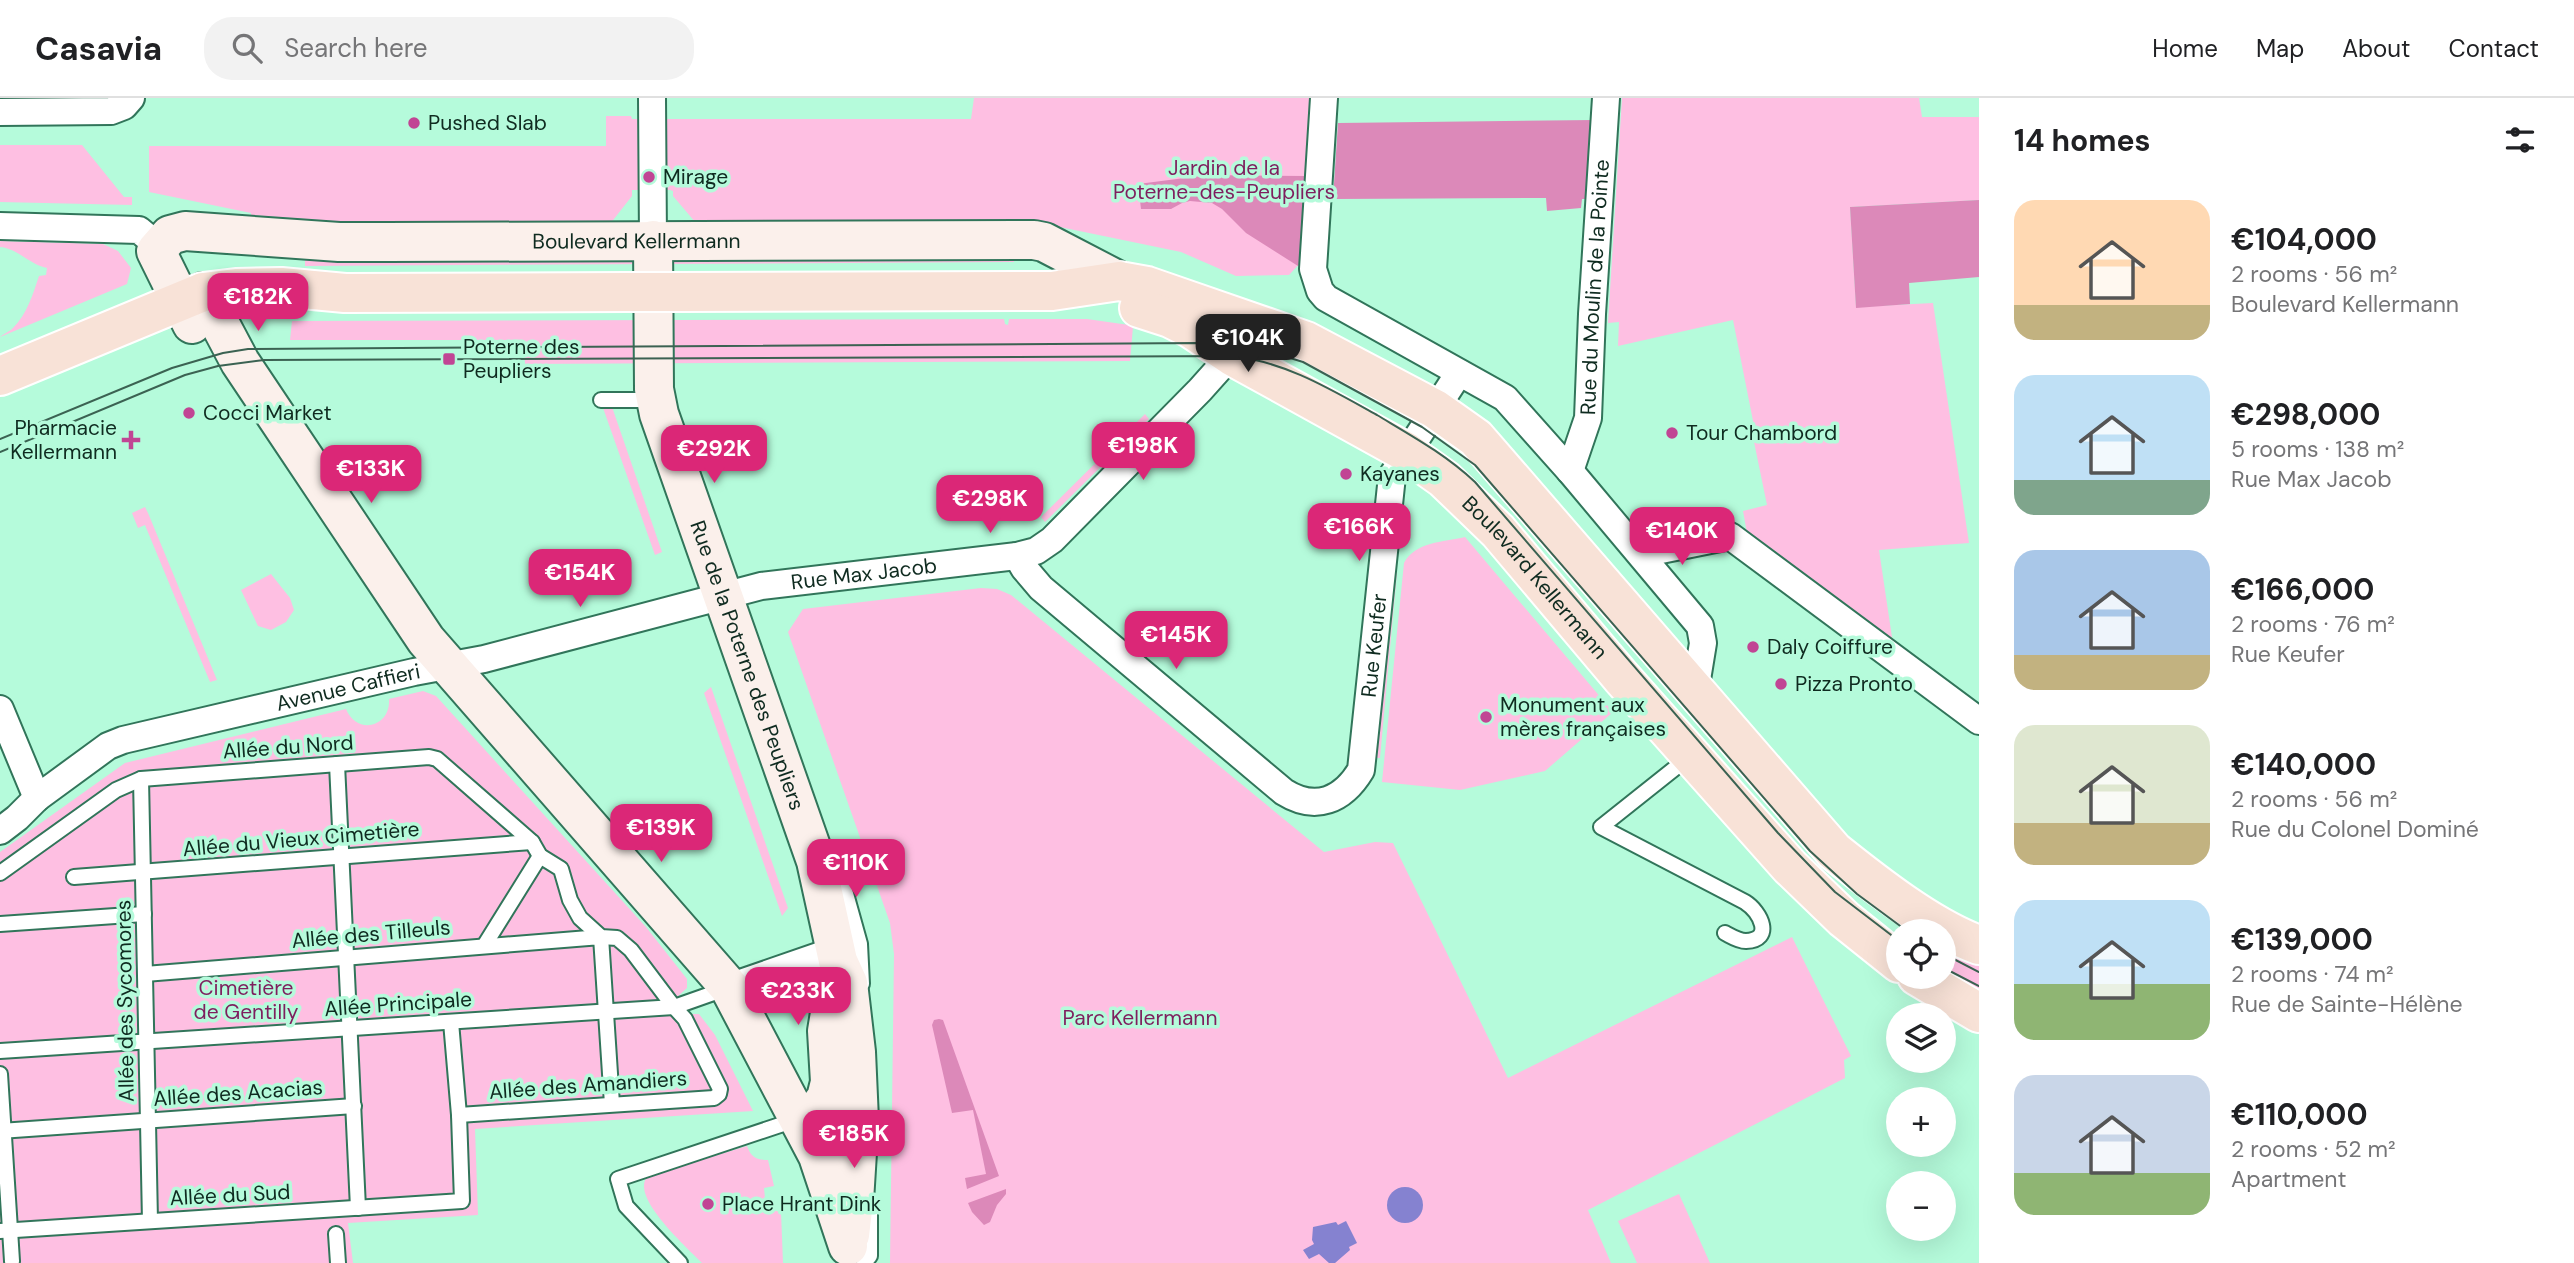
<!DOCTYPE html>
<meta charset="utf-8">
<style>
body{margin:0;font-family:"DM Sans",sans-serif;background:#f2f2f2;color:#202124;height:100vh;display:flex;flex-direction:column;font-size:26px;white-space:nowrap}
*{box-sizing:border-box;margin:0}
p{font-size:23px;color:#757577}
.icon{flex:none;width:38px;height:38px;fill:none;stroke:currentColor;stroke-width:2;stroke-linecap:round;stroke-linejoin:round}
.map{position:relative;flex:1;overflow:hidden}
.sheet{display:flex;flex-direction:column;background:#fff;width:595px}
.sheet>*{flex:none}
.fabs{position:absolute;left:1886px;top:821px;display:grid;gap:14px}
.fabs a{display:grid;place-items:center;width:70px;height:70px;border-radius:50%;background:#fff;box-shadow:0 7px 28px #0002;font-size:35px}
.price{position:absolute;translate:-50% -60px;padding:0 16px;border-radius:14px;background:#db2777;color:#fff;font-size:23px;line-height:46px;filter:drop-shadow(0 2px 4px #0008)}
.price::after{content:'';position:absolute;left:50%;top:42px;width:21px;height:16px;margin-left:-10px;background:inherit;clip-path:polygon(0 0,100% 0,50% 100%)}
.price.selected{background:#222;color:#fff}
ul{padding:0;list-style:none}
li{display:flex;align-items:center;gap:21px;height:175px;padding:0 35px}
li span{display:grid;place-items:center;flex:none;width:196px;height:140px;border-radius:21px;color:#555}
li>.icon{margin-inline-start:auto}
span .icon{width:84px;height:84px;fill:#fffc;stroke-width:1}
li b{font-size:30px}
h2{display:flex;justify-content:space-between;align-items:center;height:84px;padding:0 35px;font-size:30px}
header{display:flex;align-items:center;gap:42px;box-sizing:border-box;height:98px;padding:0 35px;background:#fff;border-bottom:2px solid #e0e0e0}
header strong{font-size:33px}
nav{display:flex;gap:38px;margin-inline-start:auto;font-size:24px}
.search{width:490px;height:63px;background:#f2f2f2;display:flex;align-items:center;gap:18px;box-sizing:border-box;padding:0 24px;border-radius:28px;color:#757577;font-size:26px}
main{display:flex;flex:1;min-height:0}
.map>svg:first-child{display:block}
</style>
<header>
<strong>Casavia</strong>
<div class="search"><svg class="icon" aria-label="search" viewBox="0 0 24 24"><circle cx="10" cy="10" r="6"/><path d="M15 15l6 6"/></svg>Search here</div>
<nav><a>Home</a><a>Map</a><a>About</a><a>Contact</a></nav>
</header>
<main>
<div class="map">
<svg width="1979" height="1165" viewBox="0 0 1979 1165">
<rect width="100%" height="100%" fill="#b5fbdb"/>
<g fill="#febfe2">
<path d="M974 0H1313L1301 164 1289 177 1236 178 1181 154 1026 122 696 125 673 98V93L670 92H632V98L610 126H373L251 117V115L149 94V48H606V18H631L632 21H971Z"/>
<path d="M1622 0H1919L1922 19H1979V102L1850 109 1856 209 1933 205 1969 445 1879 452 1893 546 1747 435 1743 413 1767 407 1753 339 1756 338 1733 222 1618 248 1619 224 1608 225Z"/>
<path d="M0 47H82L124 99H132V107L0 104Z"/>
<path d="M0 143 103 146 118 153 131 170 127 186 0 239C3 236 9 234 13 230 27 216 33 196 39 178L46 177 47 170C30 167 17 150 0 149Z"/>
<path d="M1014 155V164L305 168V161Z"/>
<path d="M1004 221 1005 226 1008 227 1009 221H1087L1129 227 1133 229 1130 263 525 266 524 242H290L292 223Z"/>
<path d="M602 307 612 309 662 454 655 457Z"/>
<path d="M1145 316 1149 321 1045 424 1041 419Z"/>
<path d="M145 409 148 415 217 582 210 584 145 427 138 430 132 415Z"/>
<path d="M1465 439 1613 614 1545 673 1460 692 1382 684 1404 465C1415 444 1443 444 1465 439Z"/>
<path d="M1392 474H1397L1380 660H1374Z"/>
<path d="M271 476 290 500 294 512 286 524 271 532 258 528 241 492Z"/>
<path d="M981 490 997 491 1011 497 1324 754 1375 744 1393 745 1508 980 1792 839 1851 958 1844 962 1845 980 1588 1112 1611 1165H890L894 856 890 825 788 534 803 511Z"/>
<path d="M711 589 788 810 782 818 704 595Z"/>
<path d="M423 593 436 598 646 829 687 881V890L677 899 690 916H699L715 937 753 1013 475 1031 478 1117 348 1125 353 1165H0V754L125 665 346 611C357 638 391 629 389 601Z"/>
<path d="M1944 844 1979 860V905L1944 878Z"/>
<path d="M747 1048C751 1059 756 1062 768 1062L774 1088 764 1090 766 1111 781 1114 783 1165H702C689 1151 628 1098 648 1078Z"/>
<path d="M1679 1096 1710 1165H1637L1618 1123Z"/>
</g>
<g fill="#dc89b9">
<path d="M1594 22 1589 101H1582L1581 110 1547 113 1546 100 1333 101 1338 25Z"/>
<path d="M1208 77 1307 78 1301 164 1298 168 1246 135 1222 111 1212 105 1190 103 1182 105 1171 111H1141L1138 86Z"/>
<path d="M1979 102V179L1909 185 1910 206 1856 210 1850 109Z"/>
<path d="M939 921 943 922 999 1078 967 1091 965 1080 986 1076 973 1012 952 1015 932 927 934 922Z"/>
<path d="M1006 1091V1096L997 1107 990 1124 984 1127 972 1114 968 1105Z"/>
</g>
<g fill="#8582d0">
<circle cx="1405" cy="1107" r="18"/>
<path d="M1346 1123 1357 1145 1349 1149 1350 1152 1335 1165H1329L1319 1156 1309 1161 1303 1152 1314 1146 1312 1142 1313 1129 1336 1124 1338 1127Z"/>
</g>
<g fill="none" stroke-linecap="round" stroke-linejoin="round">
<defs>
<g id="lane">
<path d="M601 302H638L653 292"/>
<path d="M1689 659 1601 729 1745 804C1761 814 1774 842 1746 843 1738 843 1731 838 1725 835"/>
<path d="M337 666 358 1110"/>
<path d="M141 681 150 1123"/>
<path d="M828 773 843 785 860 846 862 886"/>
<path d="M0 775 116 692 141 681 429 659 437 661 532 744 540 758 561 771 570 802 580 820 601 839 617 840 631 852 674 909 685 921 720 991 719 996 714 1000 459 1017"/>
<path d="M74 779 532 744"/>
<path d="M0 826 144 816"/>
<path d="M484 848 540 758"/>
<path d="M145 876 601 839 612 1006"/>
<path d="M0 953 674 909 725 891"/>
<path d="M0 976 12 1163"/>
<path d="M0 1033 354 1008"/>
<path d="M0 1133 462 1103 459 1017 451 924"/>
<path d="M336 1136 338 1165"/>
<path d="M680 1165 626 1108 618 1081 798 1021"/>
<path d="M864 1165 870 1158V1113"/>
</g>
<g id="street">
<path d="M652 0 653 142"/>
<path d="M1324 0 1313 171 1320 193 1326 200 1505 300 1570 373 1700 528 1703 545 1695 594"/>
<path d="M0 14 111 13 124 8 131 0"/>
<path d="M0 128 139 132 151 142 156 153"/>
<path id="s1" d="M1570 373 1588 320 1592 216 1606 0"/>
<path d="M1641 456 1730 438 1979 623"/>
<path id="s2" d="M1017 458 1024 470 1041 490 1284 694C1316 714 1343 702 1361 672L1392 378 1459 275"/>
<path d="M0 611 37 700"/>
<path id="s3" d="M0 733 17 720 37 700 108 648 123 642 414 574 484 561 761 488 1017 458 1036 453 1052 442 1200 292 1242 245"/>
<path d="M729 889 836 852"/>
</g>
<g id="secondary">
<path id="s4" d="M653 142 654 291 659 316 816 763 838 863 848 885 856 954 859 1022 854 1103 850 1137"/>
<path d="M203 194 240 264 426 542 729 889 818 1058 848 1148"/>
<path id="s5" d="M192 226 156 153 170 137 185 133 339 144H388L1034 142 1044 144 1119 183"/>
<path d="M800 1020 818 1011 826 1000 830 984 827 933 834 891"/>
</g>
<g id="primary">
<path d="M679 194 1052 193 1119 183 1147 188 1306 243 1435 311 1476 340 1834 753C1874 785 1931 830 1979 847"/>
<path id="s6" d="M1139 210 1170 220 1190 230 1232 258 1406 354 1444 381 1498 433 1621 579 1790 769 1844 821 1899 865"/>
<path d="M0 278 203 194 236 190 281 189 345 195 628 194"/>
<path d="M1917 878 1979 915"/>
</g>
</defs>
<use href="#lane" stroke="#31755a" stroke-width="18"/>
<use href="#street" stroke="#31755a" stroke-width="30"/>
<use href="#secondary" stroke="#31755a" stroke-width="42"/>
<use href="#primary" stroke="#fff" stroke-width="42"/>
<use href="#lane" stroke="#fff" stroke-width="14"/>
<use href="#street" stroke="#fff" stroke-width="26"/>
<use href="#secondary" stroke="#fbf0eb" stroke-width="38"/>
<use href="#primary" stroke="#f8e2d7" stroke-width="38"/>
<g stroke="#3b6252" stroke-width="2">
<path d="M0 341 172 270 223 255 248 251 1197 245 1255 249 1303 264 1422 329 1475 367 1810 753 1857 796 1907 833"/>
<path d="M0 354 185 277 218 268 264 262 1232 258C1286 264 1330 291 1377 317 1412 338 1445 356 1475 384L1778 735 1835 794 1899 843"/>
<path d="M1944 856 1979 874"/>
<path d="M1944 870 1979 888"/>
</g>
<defs>
<path id="primary-bridge" d="M628 194H679"/>
</defs>
<use href="#primary-bridge" stroke="#fff" stroke-width="42" stroke-linecap="butt"/>
<use href="#primary-bridge" stroke="#f8e2d7" stroke-width="38"/>
</g>
<g fill="#c14594" stroke="#b5fbdb" stroke-width="2.5">
<circle cx="414" cy="25" r="7"/>
<circle cx="649" cy="79" r="7"/>
<rect x="442" y="254" width="14" height="14" rx="3.5"/>
<circle cx="189" cy="315" r="7"/>
<circle cx="1672" cy="335" r="7"/>
<path d="M127.5 331.5h7v7h7v7h-7v7h-7v-7h-7v-7h7z"/>
<circle cx="1346" cy="376" r="7"/>
<circle cx="1753" cy="549" r="7"/>
<circle cx="1781" cy="586" r="7"/>
<circle cx="1486" cy="619" r="7"/>
<circle cx="708" cy="1106" r="7"/>
</g>
<g text-anchor="middle" stroke-width="7" stroke-linejoin="round" paint-order="stroke">
<g font-size="21" fill="#0f2b20" stroke="#b5fbdb" text-anchor="start">
<text x="428" y="32">Pushed Slab</text>
<text x="663" y="86">Mirage</text>
<text x="463" y="256">Poterne des<tspan x="463" dy="24">Peupliers</tspan></text>
<text x="203" y="322">Cocci Market</text>
<text x="117" y="337" text-anchor="end">Pharmacie<tspan x="117" dy="24">Kellermann</tspan></text>
<text x="1686" y="342">Tour Chambord</text>
<text x="1360" y="383">Kayanes</text>
<text x="1767" y="556">Daly Coiffure</text>
<text x="1795" y="593">Pizza Pronto</text>
<text x="1500" y="614">Monument aux<tspan x="1500" dy="24">mères françaises</tspan></text>
<text x="722" y="1113">Place Hrant Dink</text>
</g>
<g font-size="21" fill="#7e1f5e" stroke="#b5fbdb">
<text x="1224" y="77">Jardin de la<tspan x="1224" dy="24">Poterne-des-Peupliers</tspan></text>
<text x="246" y="897">Cimetière<tspan x="246" dy="24">de Gentilly</tspan></text>
<text x="1140" y="927">Parc Kellermann</text>
</g>
<g font-size="21" fill="#0f2b20" stroke="#b5fbdb">
<text dy="7" stroke="none"><textPath href="#s5" startOffset="570">Boulevard Kellermann</textPath></text>
<text dy="7" stroke="none"><textPath href="#s1" startOffset="187">Rue du Moulin de la Pointe</textPath></text>
<text dy="7" stroke="none"><textPath href="#s3" startOffset="914">Rue Max Jacob</textPath></text>
<text dy="7" stroke="none"><textPath href="#s6" startOffset="485">Boulevard Kellermann</textPath></text>
<text dy="7" stroke="none"><textPath href="#s2" startOffset="574">Rue Keufer</textPath></text>
<text dy="7" stroke="none"><textPath href="#s4" startOffset="441">Rue de la Poterne des Peupliers</textPath></text>
<text dy="7" stroke="none"><textPath href="#s3" startOffset="385">Avenue Caffieri</textPath></text>
<text transform="translate(288 649) rotate(-4)" y="7">Allée du Nord</text>
<text transform="translate(301 741) rotate(-5)" y="7">Allée du Vieux Cimetière</text>
<text transform="translate(371 836) rotate(-5)" y="7">Allée des Tilleuls</text>
<text transform="translate(125 903) rotate(-91)" y="7">Allée des Sycomores</text>
<text transform="translate(398 906) rotate(-4)" y="7">Allée Principale</text>
<text transform="translate(588 987) rotate(-4)" y="7">Allée des Amandiers</text>
<text transform="translate(238 995) rotate(-4)" y="7">Allée des Acacias</text>
<text transform="translate(230 1097) rotate(-3)" y="7">Allée du Sud</text>
</g>
</g>
</svg>
<div class="fabs">
<a><svg class="icon" aria-label="locate" viewBox="0 0 24 24"><circle cx="12" cy="12" r="6"/><path d="M12 2v4M12 18v4M2 12h4M18 12h4"/></svg></a>
<a><svg class="icon" aria-label="layers" viewBox="0 0 24 24"><path d="M12 4l9 5-9 5-9-5zM3 14l9 5 9-5"/></svg></a>
<a>+</a>
<a>−</a>
</div>
<b class="price" style="left:258px;top:235px">€182K</b>
<b class="price selected" style="left:1248px;top:276px">€104K</b>
<b class="price" style="left:1143px;top:384px">€198K</b>
<b class="price" style="left:714px;top:387px">€292K</b>
<b class="price" style="left:371px;top:407px">€133K</b>
<b class="price" style="left:990px;top:437px">€298K</b>
<b class="price" style="left:1359px;top:465px">€166K</b>
<b class="price" style="left:1682px;top:469px">€140K</b>
<b class="price" style="left:580px;top:511px">€154K</b>
<b class="price" style="left:1176px;top:573px">€145K</b>
<b class="price" style="left:661px;top:766px">€139K</b>
<b class="price" style="left:856px;top:801px">€110K</b>
<b class="price" style="left:798px;top:929px">€233K</b>
<b class="price" style="left:854px;top:1072px">€185K</b>
</div>
<section class="sheet">
<h2>14 homes<svg class="icon" aria-label="filters" viewBox="0 0 24 24"><path d="M4 7h16M4 17h16"/><circle cx="9" cy="7" r="2"/><circle cx="15" cy="17" r="2"/></svg></h2>
<ul>
<li><span style="background:linear-gradient(#ffd9b3 75%,#c2b280 0)"><svg class="icon" aria-label="home" viewBox="0 0 24 24"><path d="M3 11l9-7 9 7M6 9v11h12V9"/></svg></span><div><b>€104,000</b><p>2 rooms · 56 m²</p><p>Boulevard Kellermann</p></div></li>
<li><span style="background:linear-gradient(#bfe0f5 75%,#7fa58c 0)"><svg class="icon" aria-label="home" viewBox="0 0 24 24"><path d="M3 11l9-7 9 7M6 9v11h12V9"/></svg></span><div><b>€298,000</b><p>5 rooms · 138 m²</p><p>Rue Max Jacob</p></div></li>
<li><span style="background:linear-gradient(#a9c7e8 75%,#c2b280 0)"><svg class="icon" aria-label="home" viewBox="0 0 24 24"><path d="M3 11l9-7 9 7M6 9v11h12V9"/></svg></span><div><b>€166,000</b><p>2 rooms · 76 m²</p><p>Rue Keufer</p></div></li>
<li><span style="background:linear-gradient(#dfe7d0 70%,#c2b280 0)"><svg class="icon" aria-label="home" viewBox="0 0 24 24"><path d="M3 11l9-7 9 7M6 9v11h12V9"/></svg></span><div><b>€140,000</b><p>2 rooms · 56 m²</p><p>Rue du Colonel Dominé</p></div></li>
<li><span style="background:linear-gradient(#bfe0f5 60%,#8fb573 0)"><svg class="icon" aria-label="home" viewBox="0 0 24 24"><path d="M3 11l9-7 9 7M6 9v11h12V9"/></svg></span><div><b>€139,000</b><p>2 rooms · 74 m²</p><p>Rue de Sainte-Hélène</p></div></li>
<li><span style="background:linear-gradient(#c9d6e8 70%,#8fb573 0)"><svg class="icon" aria-label="home" viewBox="0 0 24 24"><path d="M3 11l9-7 9 7M6 9v11h12V9"/></svg></span><div><b>€110,000</b><p>2 rooms · 52 m²</p><p>Apartment</p></div></li>
</ul>
</section>
</main>
